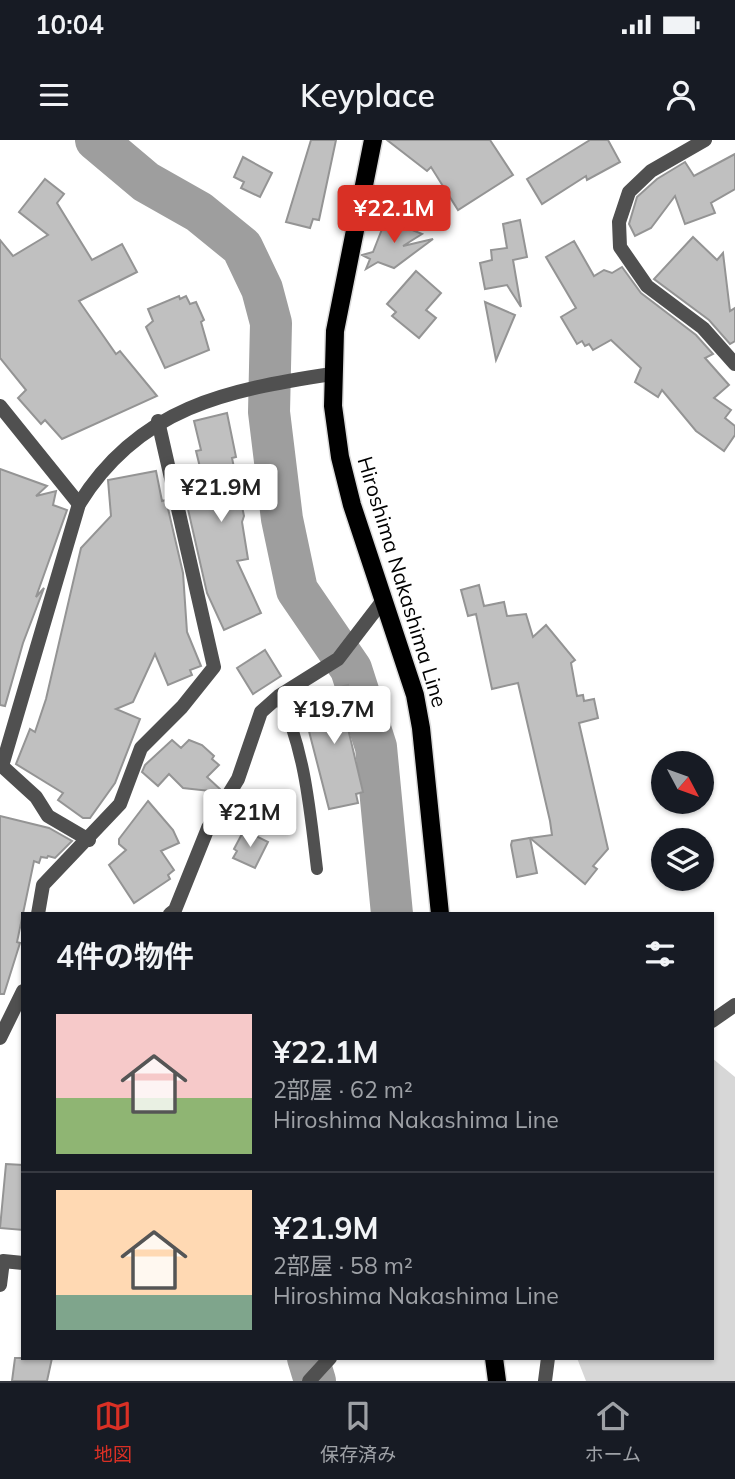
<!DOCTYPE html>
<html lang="ja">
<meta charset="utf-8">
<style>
body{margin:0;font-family:Mulish,"Noto Sans JP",sans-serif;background:#242831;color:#f1f3f6;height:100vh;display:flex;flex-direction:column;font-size:26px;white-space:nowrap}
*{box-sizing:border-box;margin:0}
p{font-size:23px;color:#9ea1a6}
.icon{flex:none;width:38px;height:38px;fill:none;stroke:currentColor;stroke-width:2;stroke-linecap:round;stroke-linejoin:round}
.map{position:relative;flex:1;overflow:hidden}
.drawer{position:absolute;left:21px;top:772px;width:693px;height:448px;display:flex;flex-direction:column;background:#171b24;border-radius:0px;box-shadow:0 2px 5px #0004}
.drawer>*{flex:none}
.needle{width:46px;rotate:131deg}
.fabs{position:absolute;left:651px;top:611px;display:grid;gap:14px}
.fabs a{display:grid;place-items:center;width:63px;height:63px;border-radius:50%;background:#171b24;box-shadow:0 2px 5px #0004;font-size:35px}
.price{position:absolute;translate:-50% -60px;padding:0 16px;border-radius:7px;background:#fff;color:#222;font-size:23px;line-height:46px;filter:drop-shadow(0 2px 4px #0008)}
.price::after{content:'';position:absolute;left:50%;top:42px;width:21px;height:16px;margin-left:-10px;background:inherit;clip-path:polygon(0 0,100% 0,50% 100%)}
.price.active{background:#d93025;color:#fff}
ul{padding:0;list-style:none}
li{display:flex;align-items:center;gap:21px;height:175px;padding:0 35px}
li+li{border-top:2px solid #363941}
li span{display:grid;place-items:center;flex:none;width:196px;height:140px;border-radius:0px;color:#555}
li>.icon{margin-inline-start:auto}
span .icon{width:84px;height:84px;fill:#fffc;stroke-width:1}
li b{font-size:30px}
h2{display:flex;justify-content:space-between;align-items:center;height:84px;padding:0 35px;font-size:30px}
.status{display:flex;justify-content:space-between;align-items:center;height:49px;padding:0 35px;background:#171b24;direction:ltr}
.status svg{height:19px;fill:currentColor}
header{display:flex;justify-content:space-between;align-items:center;height:91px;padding:0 35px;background:#171b24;font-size:32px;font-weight:600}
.dock{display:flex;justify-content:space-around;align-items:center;height:98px;border-top:2px solid #363941;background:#171b24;font-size:19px;color:#9ea1a6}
.dock a{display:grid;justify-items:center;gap:4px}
.dock .active{color:#d93025}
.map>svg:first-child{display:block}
</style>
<div class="status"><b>10:04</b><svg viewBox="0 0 49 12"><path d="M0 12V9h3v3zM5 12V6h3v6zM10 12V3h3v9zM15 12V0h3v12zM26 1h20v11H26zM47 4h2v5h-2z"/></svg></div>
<header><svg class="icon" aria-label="menu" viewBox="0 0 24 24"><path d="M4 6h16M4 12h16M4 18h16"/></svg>Keyplace<svg class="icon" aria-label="person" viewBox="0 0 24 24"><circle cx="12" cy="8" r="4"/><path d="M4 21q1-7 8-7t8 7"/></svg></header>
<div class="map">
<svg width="735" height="1241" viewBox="0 0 735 1241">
<rect width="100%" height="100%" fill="#fff"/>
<path fill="#d7d7d7" d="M712 918 735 937V1241H586L577 1218H712Z"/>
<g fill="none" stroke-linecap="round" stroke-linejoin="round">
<g stroke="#9e9e9e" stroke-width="42">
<path d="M96 0 146 42 199 72 242 107 262 149 271 183 269 272 282 379 297 450 351 529 376 607 392 774"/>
<path d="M308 1218 315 1241"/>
</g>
</g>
<g fill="#c0c0c0" stroke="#949494" stroke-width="2">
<path d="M311 0H336L319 80 313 79 310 88 286 82Z"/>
<path d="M387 0H490L513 35 458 70 431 27 427 31Z"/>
<path d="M590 0H608L620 22 587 40 586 36 542 64 527 39Z"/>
<path d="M735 14V49L711 63 715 73 685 84 675 56 651 88 635 96 629 84 637 57 657 39 685 22 694 36Z"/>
<path d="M243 17 272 33 260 57 241 48 244 42 234 37Z"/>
<path d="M45 39 64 54 57 63 92 120 122 104 137 132 79 161 116 214 120 211 157 256 62 299 45 280 41 284 18 258 26 250 0 218V100L13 116 48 95 19 72Z"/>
<path d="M386 79 422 94 403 106 433 99 394 128 378 122 366 129 370 119 362 115 373 112Z"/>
<path d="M520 80 527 117 513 120 521 167 507 145 485 149 480 123 492 120 491 110 507 108 503 84Z"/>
<path d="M693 97 717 120 723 113 730 171 735 168V201L730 204 709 180 654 139Z"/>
<path d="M574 101 594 136 604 130 612 133 622 127 641 153 696 195 713 214 705 218 729 245 714 258 731 270 725 278 735 286V295L724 311 696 291 662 250 658 257 635 242 641 228 611 200 593 210 589 204 585 206 582 201 577 204 561 177 576 168 546 117Z"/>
<path d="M416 131 441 153 426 170 436 178 419 198 392 176 396 172 387 164Z"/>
<path d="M179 156 180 159 186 156 190 164 196 162 204 180 201 182 209 210 165 228 146 187 153 181 148 169Z"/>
<path d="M485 162 515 175 496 220Z"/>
<path d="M227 273 236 317 232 318 244 376 242 382 248 419 237 421 261 473 224 490 207 453 185 356 206 352 196 311 201 310 194 281Z"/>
<path d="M0 329 47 346 36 356 56 351 53 365 67 370 36 457 44 448 23 503 5 566 0 565Z"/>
<path d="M156 331 162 361 166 360 183 433 187 492 201 526 190 530 192 535 168 545 155 514 133 562 116 569 140 579 115 643 90 678H83L58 660 63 653 16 624 30 589 35 592 46 559 81 408 111 376 108 340Z"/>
<path d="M479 445 484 466 504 462 507 476 526 474 533 497 546 485 575 520 571 523 577 556 583 555 584 561 594 559 598 578 579 583 608 709 593 726 597 729 585 744 530 698 552 695 550 681 518 543 492 549 476 474 468 476 461 450Z"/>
<path d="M265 510 281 536 253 554 237 528Z"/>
<path d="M348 545 356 578 346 580 363 652 356 654 358 663 329 669 302 564 323 559 321 552Z"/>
<path d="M172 600 181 608 189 600 202 605 214 616 212 619 219 625 207 637 220 649 219 652 183 648 169 634 158 646 142 632 145 625Z"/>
<path d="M148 661 173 690 179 703 161 711 174 730 168 735 170 739 134 763 109 725 126 710 119 704V699Z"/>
<path d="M0 676 49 688 72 701 55 718 48 716 47 718 41 717 39 723 34 721 17 802 20 803 4 854H0Z"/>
<path d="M244 690 268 702 255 728 233 718 237 711 234 709Z"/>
<path d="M530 698 537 733 517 737 511 705 512 701Z"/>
<path d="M6 1024 23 1025V1090L0 1088Z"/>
<path d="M15 1218H52L47 1241H12Z"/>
</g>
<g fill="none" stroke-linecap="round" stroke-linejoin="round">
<defs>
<g id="primary">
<path d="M373 0 335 191 333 266 340 317 352 365 415 555 421 588 440 774"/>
<path d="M494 1218 497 1241"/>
</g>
</defs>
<use href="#primary" stroke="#dbdbdb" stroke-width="21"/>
<path stroke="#505050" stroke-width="12" d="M279 556C305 609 310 671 317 729"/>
<g stroke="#505050" stroke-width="14">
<path d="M705 0 651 31 629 52 619 82 620 107 647 146 703 188 735 224"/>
<path d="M0 266 79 364"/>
<path d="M89 700 48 676 36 657 2 626 79 364C139 267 227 250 332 234"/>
<path d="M38 774 43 745 120 664 141 608 182 567 214 527 158 281"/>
<path d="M170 774 175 770 208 688 238 639 261 572 279 556 338 519 384 459"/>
<path d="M712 881 735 865"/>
<path d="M0 898 23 851"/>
<path d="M0 1145 3 1121 23 1123"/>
<path d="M309 1241 330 1218"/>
<path d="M545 1241 548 1218"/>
</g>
<use href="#primary" stroke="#000" stroke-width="18"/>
</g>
<g text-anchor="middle" stroke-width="6" stroke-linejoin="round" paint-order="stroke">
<g font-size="21" fill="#000" stroke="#fff">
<text transform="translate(402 442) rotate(73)" y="7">Hiroshima Nakashima Line</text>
</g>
</g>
</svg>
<div class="fabs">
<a><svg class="needle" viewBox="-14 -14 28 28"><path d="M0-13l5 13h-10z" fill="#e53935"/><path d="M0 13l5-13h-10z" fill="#9ea1a6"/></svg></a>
<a><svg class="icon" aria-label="layers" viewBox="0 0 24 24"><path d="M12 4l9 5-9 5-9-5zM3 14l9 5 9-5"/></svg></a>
</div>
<b class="price active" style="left:394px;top:105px">¥22.1M</b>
<b class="price" style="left:221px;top:384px">¥21.9M</b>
<b class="price" style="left:334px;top:606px">¥19.7M</b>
<b class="price" style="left:250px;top:709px">¥21M</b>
<section class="drawer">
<h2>4件の物件<svg class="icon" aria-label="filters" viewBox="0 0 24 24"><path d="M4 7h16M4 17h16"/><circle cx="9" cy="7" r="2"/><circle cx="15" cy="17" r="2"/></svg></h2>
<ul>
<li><span style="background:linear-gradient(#f6c9c9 60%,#8fb573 0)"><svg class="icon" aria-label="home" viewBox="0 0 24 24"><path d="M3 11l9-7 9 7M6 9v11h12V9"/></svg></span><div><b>¥22.1M</b><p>2部屋 · 62 m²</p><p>Hiroshima Nakashima Line</p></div></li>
<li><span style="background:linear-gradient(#ffd9b3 75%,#7fa58c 0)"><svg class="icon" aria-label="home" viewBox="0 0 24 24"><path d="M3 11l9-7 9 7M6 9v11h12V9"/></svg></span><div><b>¥21.9M</b><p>2部屋 · 58 m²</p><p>Hiroshima Nakashima Line</p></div></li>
</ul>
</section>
</div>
<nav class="dock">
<a class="active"><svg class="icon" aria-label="map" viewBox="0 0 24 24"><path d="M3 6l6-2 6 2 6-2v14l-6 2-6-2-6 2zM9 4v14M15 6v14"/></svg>地図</a>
<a><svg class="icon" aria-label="saved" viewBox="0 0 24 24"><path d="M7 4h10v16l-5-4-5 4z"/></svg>保存済み</a>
<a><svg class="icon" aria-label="home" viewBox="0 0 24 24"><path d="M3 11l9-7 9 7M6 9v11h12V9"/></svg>ホーム</a>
</nav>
